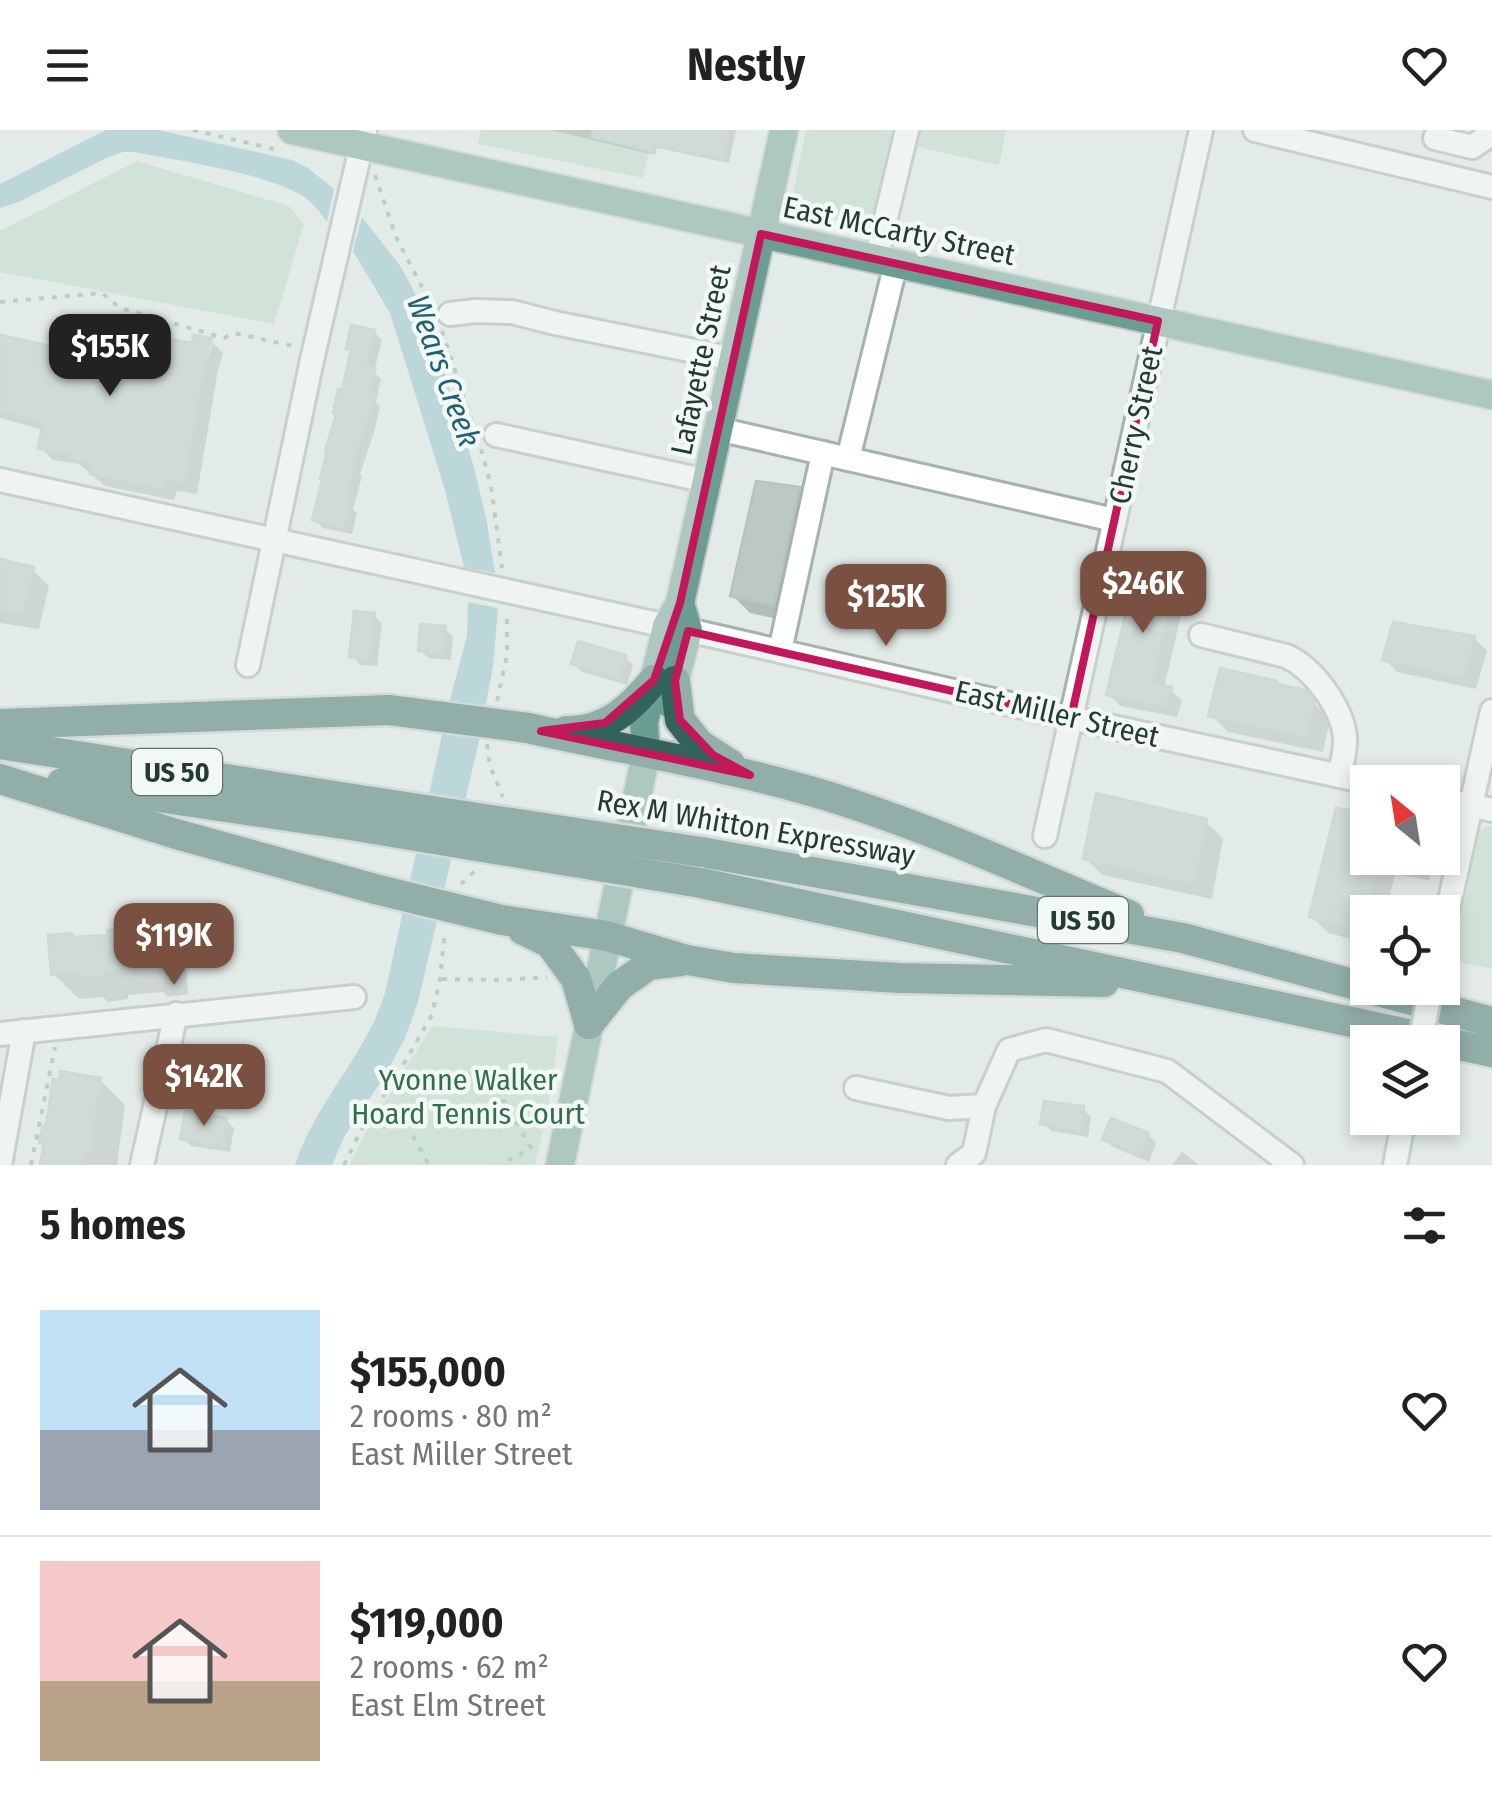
<!DOCTYPE html>
<meta charset="utf-8">
<style>
body{margin:0;font-family:"Fira Sans Condensed",sans-serif;background:#f2f2f2;color:#222;height:100vh;display:flex;flex-direction:column;font-size:38px;white-space:nowrap}
*{box-sizing:border-box;margin:0}
p{font-size:32px;color:#767676}
.icon{flex:none;width:55px;height:55px;fill:none;stroke:currentColor;stroke-width:2;stroke-linecap:round;stroke-linejoin:round}
.map{position:relative;height:1035px;overflow:hidden}
.panel{display:flex;flex-direction:column;background:#fff;flex:1}
.panel>*{flex:none}
.needle{width:65px;rotate:330deg}
.fabs{position:absolute;left:1350px;top:635px;display:grid;gap:20px}
.fabs a{display:grid;place-items:center;width:110px;height:110px;border-radius:0px;background:#fff;box-shadow:0 5px 15px #0003;font-size:50px}
.price{position:absolute;translate:-50% -85px;padding:0 22px;border-radius:20px;background:#7a5141;color:#fff;font-size:32px;line-height:65px;filter:drop-shadow(0 2px 5px #0008)}
.price::after{content:'';position:absolute;left:50%;top:60px;width:30px;height:22px;margin-left:-15px;background:inherit;clip-path:polygon(0 0,100% 0,50% 100%)}
.price.on{background:#222;color:#fff}
ul{padding:0;list-style:none}
li{display:flex;align-items:center;gap:30px;height:250px;padding:0 40px}
li+li{border-top:2px solid #e0e0e0}
li span{display:grid;place-items:center;flex:none;width:280px;height:200px;border-radius:0px;color:#555}
li>.icon{margin-inline-start:auto}
span .icon{width:120px;height:120px;fill:#fffc;stroke-width:1}
li b{font-size:42px}
h2{display:flex;justify-content:space-between;align-items:center;height:120px;padding:0 40px;font-size:42px}
header{display:flex;justify-content:space-between;align-items:center;height:130px;padding:0 40px;background:#fff;font-size:45px;font-weight:700}
.map>svg:first-child{display:block}
</style>
<header><svg class="icon" aria-label="menu" viewBox="0 0 24 24"><path d="M4 6h16M4 12h16M4 18h16"/></svg>Nestly<svg class="icon" aria-label="heart" viewBox="0 0 24 24"><path d="M12 20l-8-8c-3-5 5-10 8-4 3-6 11-1 8 4z"/></svg></header>
<div class="map">
<svg width="1492" height="1035" viewBox="0 0 1492 1035">
<rect width="100%" height="100%" fill="#e2ebe7"/>
<g fill="#bddac6">
<path d="M481 0H654L643 48 478 14Z"/>
<path d="M806 0H1006L999 35 903 14 883 105 860 101 840 90 796 82 791 73Z"/>
<path d="M137 31 289 76 304 94 274 194 0 142V101Z"/>
<path d="M1492 695V839L1452 830 1480 700Z"/>
<path d="M432 896 558 907 549 974 535 1035H349L369 996Z"/>
</g>
<g fill="#8fbfcb">
<path d="M106 0H159L292 30 308 38 334 59 327 92C321 84 315 75 307 69 274 44 176 30 133 22H123L109 27 19 72 0 78V54Z"/>
<path d="M362 87 401 137 426 184 473 334 486 387 495 443 464 437 445 360 390 183 353 121Z"/>
<path d="M468 472 498 478 493 537 479 611 418 872 405 908 386 944 344 1007 332 1035H295C313 982 344 949 369 901 376 889 380 876 385 863L449 573 467 506Z"/>
</g>
<g fill="#0003">
<path d="M550 0H736L729 33 657 18 655 25Z"/>
<path d="M120 194 130 204 204 237 213 213 223 223 218 240 197 364 177 361 174 370 105 356 79 334 53 330 41 318 44 300 0 288V213L53 219 100 207Z"/>
<path d="M374 202 382 210 374 242 381 249 376 272 380 276 375 299 360 344 362 346 353 380 357 383 352 404 323 398 315 390 353 223 348 218Z"/>
<path d="M799 360 816 377 791 492 750 483 733 466Z"/>
<path d="M0 432 32 439 49 456 39 499 0 493Z"/>
<path d="M1177 440 1189 451 1164 558 1170 559 1182 571 1177 587 1120 576 1109 564Z"/>
<path d="M374 485 382 494 377 536 360 535 352 526Z"/>
<path d="M445 499 453 507 451 530 428 528 420 520Z"/>
<path d="M1474 508 1487 521 1476 559 1397 542 1385 529Z"/>
<path d="M625 527 633 535 627 555 582 542 574 534Z"/>
<path d="M1281 558 1304 562 1330 590 1323 622 1228 602 1211 585Z"/>
<path d="M1206 692 1223 709 1212 769 1102 745 1085 728Z"/>
<path d="M1368 728H1435L1429 750 1395 744 1386 782H1368V813L1328 803 1311 786Z"/>
<path d="M161 803 186 828 188 864 168 867 163 862 128 865V869L108 872 103 867 79 869 54 844 75 809Z"/>
<path d="M100 950 125 975 117 1035H39L45 998Z"/>
<path d="M1083 979 1091 987 1088 1007 1051 1001 1043 993Z"/>
<path d="M226 990 234 998 230 1022 191 1016 183 1008Z"/>
<path d="M1148 1005 1156 1013 1149 1032 1113 1017 1105 1009Z"/>
<path d="M1182 1022 1199 1035H1172Z"/>
</g>
<g fill="#bbc8c4" stroke="#b5c4be" stroke-width="2.5">
<path d="M593 0H730L723 29 652 14 650 21 631 16 592 7Z"/>
<path d="M106 190 121 192 119 199 192 213 193 205 212 208 206 227 185 353 165 350 161 359 90 344 91 333 71 329 75 323 38 319 43 291 0 281V205L51 216 57 195 99 204Z"/>
<path d="M351 195 375 200 366 237 375 239 369 265 373 266 368 290 352 335 355 336 346 372 350 373 344 398 312 390 322 350 320 349 327 321H325L336 284 333 283 338 259H342L351 220 346 219Z"/>
<path d="M756 351 800 357 774 476 730 466Z"/>
<path d="M0 429 34 437 23 483 0 480Z"/>
<path d="M1138 431 1178 437 1152 553 1172 557 1166 577 1106 565Z"/>
<path d="M354 481 375 483 370 530 349 527Z"/>
<path d="M1393 492 1475 506 1464 548 1382 530Z"/>
<path d="M420 494 446 496 444 523 418 521Z"/>
<path d="M578 511 626 525 619 549 571 534Z"/>
<path d="M1220 538 1277 551V554L1305 560 1314 571 1306 607 1208 586Z"/>
<path d="M1096 663 1207 689 1195 754 1083 729Z"/>
<path d="M1336 678 1368 683V728H1379L1361 800 1309 787Z"/>
<path d="M132 798 133 802 162 800 164 839 141 843 140 838 104 841V845L81 848 80 842 51 845 48 805 72 803 73 807 108 805 107 800Z"/>
<path d="M60 941 101 948 91 1009 95 1010 92 1023H87L84 1035H40L45 1014 39 1013 43 995H46L53 949 59 950Z"/>
<path d="M1044 971 1084 976 1081 1000 1040 994Z"/>
<path d="M185 981 227 988 223 1016 180 1009Z"/>
<path d="M1111 988 1149 1003 1141 1025 1102 1009Z"/>
</g>
<g fill="none" stroke-linecap="round" stroke-linejoin="round">
<defs>
<g id="minor">
<path d="M1255 0 1492 57"/>
<path d="M1435 8 1472 17 1484 9 1488 0"/>
<path d="M876 129 907 0"/>
<path d="M450 184 475 181 512 182 555 193 734 229"/>
<path d="M718 299 1114 390"/>
<path d="M496 305 707 351"/>
<path d="M848 329 896 133"/>
<path d="M0 350 667 496"/>
<path d="M688 500 1071 588 1368 652"/>
<path d="M1201 505 1286 526C1312 537 1342 577 1345 607 1346 620 1342 634 1339 646"/>
<path d="M780 521 823 323"/>
<path d="M248 535 312 230 365 0"/>
<path d="M1442 669 1492 680"/>
<path d="M1045 706 1201 0"/>
<path d="M1442 806 1492 581"/>
<path d="M0 904 354 867"/>
<path d="M856 958 949 978 984 976 1009 920 1046 910 1167 941 1292 1035"/>
<path d="M0 1035 24 901"/>
<path d="M142 1035 176 884"/>
<path d="M958 1035 974 1023 984 976"/>
<path d="M1395 1035 1404 988"/>
</g>
<g id="major">
<path d="M292 0 1492 265"/>
<path d="M669 573 688 500 680 473"/>
<path d="M560 1035 646 624 644 592 667 496 680 473 784 0"/>
</g>
<g id="highway">
<path d="M675 551 680 590 699 614 730 634"/>
<path d="M0 594 389 580"/>
<path d="M528 598C626 620 728 636 824 665 929 697 1028 743 1129 785"/>
<path d="M566 601C606 602 631 578 654 550"/>
<path d="M0 614 354 669"/>
<path d="M0 649 176 704 375 759"/>
<path d="M62 653 350 695"/>
<path d="M701 722 1183 808 1492 892"/>
<path d="M701 753 1492 922"/>
<path d="M502 790 607 806 687 830 734 838 900 848 1104 852"/>
<path d="M523 800 550 813 576 849 589 894"/>
<path d="M589 894 619 856 649 835 681 831"/>
</g>
</defs>
<use href="#minor" stroke="#a5b2ae" stroke-width="28"/>
<use href="#major" stroke="#c2c8c6" stroke-width="32"/>
<use href="#highway" stroke="#c2c8c6" stroke-width="35"/>
<g stroke="#85aca1" stroke-width="4" stroke-dasharray="5 8" stroke-linecap="butt">
<path d="M193 0 278 20"/>
<path d="M375 45 396 107 433 178"/>
<path d="M0 172 102 163 120 178 224 208 234 203 293 216"/>
<path d="M442 201 475 301"/>
<path d="M481 319 491 356 502 438"/>
<path d="M497 571 507 525V482"/>
<path d="M487 614 490 636 503 667"/>
<path d="M461 754 476 740"/>
<path d="M442 849 505 850 547 847"/>
<path d="M496 958 531 1018 501 1035"/>
<path d="M413 1006 429 1035"/>
<path d="M31 1035 55 917"/>
<path d="M344 1035 360 1002 398 944 432 885 440 849 445 800"/>
</g>
<use href="#minor" stroke="#fff" stroke-width="22"/>
<use href="#major" stroke="#6b9d92" stroke-width="28"/>
<use href="#highway" stroke="#32645c" stroke-width="30"/>
<defs>
<path id="minor-bridge" d="M1420 912 1431 858"/>
<g id="highway-bridge">
<path d="M389 580 528 598"/>
<path d="M354 669 701 722"/>
<path d="M350 695 701 753"/>
<path d="M375 759 502 790"/>
</g>
</defs>
<use href="#minor-bridge" stroke="#a5b2ae" stroke-width="28" stroke-linecap="butt"/>
<use href="#highway-bridge" stroke="#c2c8c6" stroke-width="35" stroke-linecap="butt"/>
<use href="#minor-bridge" stroke="#fff" stroke-width="22"/>
<use href="#highway-bridge" stroke="#32645c" stroke-width="30"/>
</g>
<path d="M0 0H1492V1035H0ZM761 104 1158 191 1071 588 688 501 675 551 680 590 713 625 750 645 541 601 605 593 654 550 680 473Z" fill="#e2ebe7" fill-opacity=".55" fill-rule="evenodd"/>
<path fill="none" stroke="#c2185b" stroke-width="8" stroke-linejoin="round" d="M761 104 1158 191 1071 588 688 501 675 551 680 590 713 625 750 645 541 601 605 593 654 550 680 473Z"/>
<g text-anchor="middle" stroke-width="9" stroke-linejoin="round" paint-order="stroke">
<g fill="#f2f8f5" stroke="#62736f" stroke-width="2.5">
<rect x="132" y="619" width="90" height="46" rx="8"/>
<rect x="1038" y="767" width="90" height="46" rx="8"/>
</g>
<g font-size="28" font-weight="bold" fill="#243a35">
<text x="177" y="652">US 50</text>
<text x="1083" y="800">US 50</text>
</g>
<g font-size="30" fill="#243a35" stroke="#f2f8f5">
<text transform="translate(899 101) rotate(12)" y="10">East McCarty Street</text>
<text transform="translate(701 230) rotate(-78)" y="10">Lafayette Street</text>
<text transform="translate(1136 295) rotate(-78)" y="10">Cherry Street</text>
<text transform="translate(1057 584) rotate(13)" y="10">East Miller Street</text>
<text transform="translate(756 698) rotate(10)" y="10">Rex M Whitton Expressway</text>
</g>
<g font-size="30" fill="#326e4b" stroke="#f2f8f5">
<text x="468" y="960">Yvonne Walker<tspan x="468" dy="34">Hoard Tennis Court</tspan></text>
</g>
<g font-size="32" font-style="italic" fill="#236171" stroke="#f2f8f5">
<text transform="translate(444 241) rotate(70)" y="11">Wears Creek</text>
</g>
</g>
</svg>
<div class="fabs">
<a><svg class="needle" viewBox="-14 -14 28 28"><path d="M0-13l5 13h-10z" fill="#e53935"/><path d="M0 13l5-13h-10z" fill="#767676"/></svg></a>
<a><svg class="icon" aria-label="locate" viewBox="0 0 24 24"><circle cx="12" cy="12" r="6"/><path d="M12 2v4M12 18v4M2 12h4M18 12h4"/></svg></a>
<a><svg class="icon" aria-label="layers" viewBox="0 0 24 24"><path d="M12 4l9 5-9 5-9-5zM3 14l9 5 9-5"/></svg></a>
</div>
<b class="price on" style="left:110px;top:269px">$155K</b>
<b class="price" style="left:1143px;top:506px">$246K</b>
<b class="price" style="left:886px;top:519px">$125K</b>
<b class="price" style="left:174px;top:858px">$119K</b>
<b class="price" style="left:204px;top:999px">$142K</b>
</div>
<section class="panel">
<h2>5 homes<svg class="icon" aria-label="filters" viewBox="0 0 24 24"><path d="M4 7h16M4 17h16"/><circle cx="9" cy="7" r="2"/><circle cx="15" cy="17" r="2"/></svg></h2>
<ul>
<li><span style="background:linear-gradient(#bfe0f5 60%,#9aa5b1 0)"><svg class="icon" aria-label="home" viewBox="0 0 24 24"><path d="M3 11l9-7 9 7M6 9v11h12V9"/></svg></span><div><b>$155,000</b><p>2 rooms · 80 m²</p><p>East Miller Street</p></div><svg class="icon" aria-label="heart" viewBox="0 0 24 24"><path d="M12 20l-8-8c-3-5 5-10 8-4 3-6 11-1 8 4z"/></svg></li>
<li><span style="background:linear-gradient(#f6c9c9 60%,#b9a48a 0)"><svg class="icon" aria-label="home" viewBox="0 0 24 24"><path d="M3 11l9-7 9 7M6 9v11h12V9"/></svg></span><div><b>$119,000</b><p>2 rooms · 62 m²</p><p>East Elm Street</p></div><svg class="icon" aria-label="heart" viewBox="0 0 24 24"><path d="M12 20l-8-8c-3-5 5-10 8-4 3-6 11-1 8 4z"/></svg></li>
</ul>
</section>
